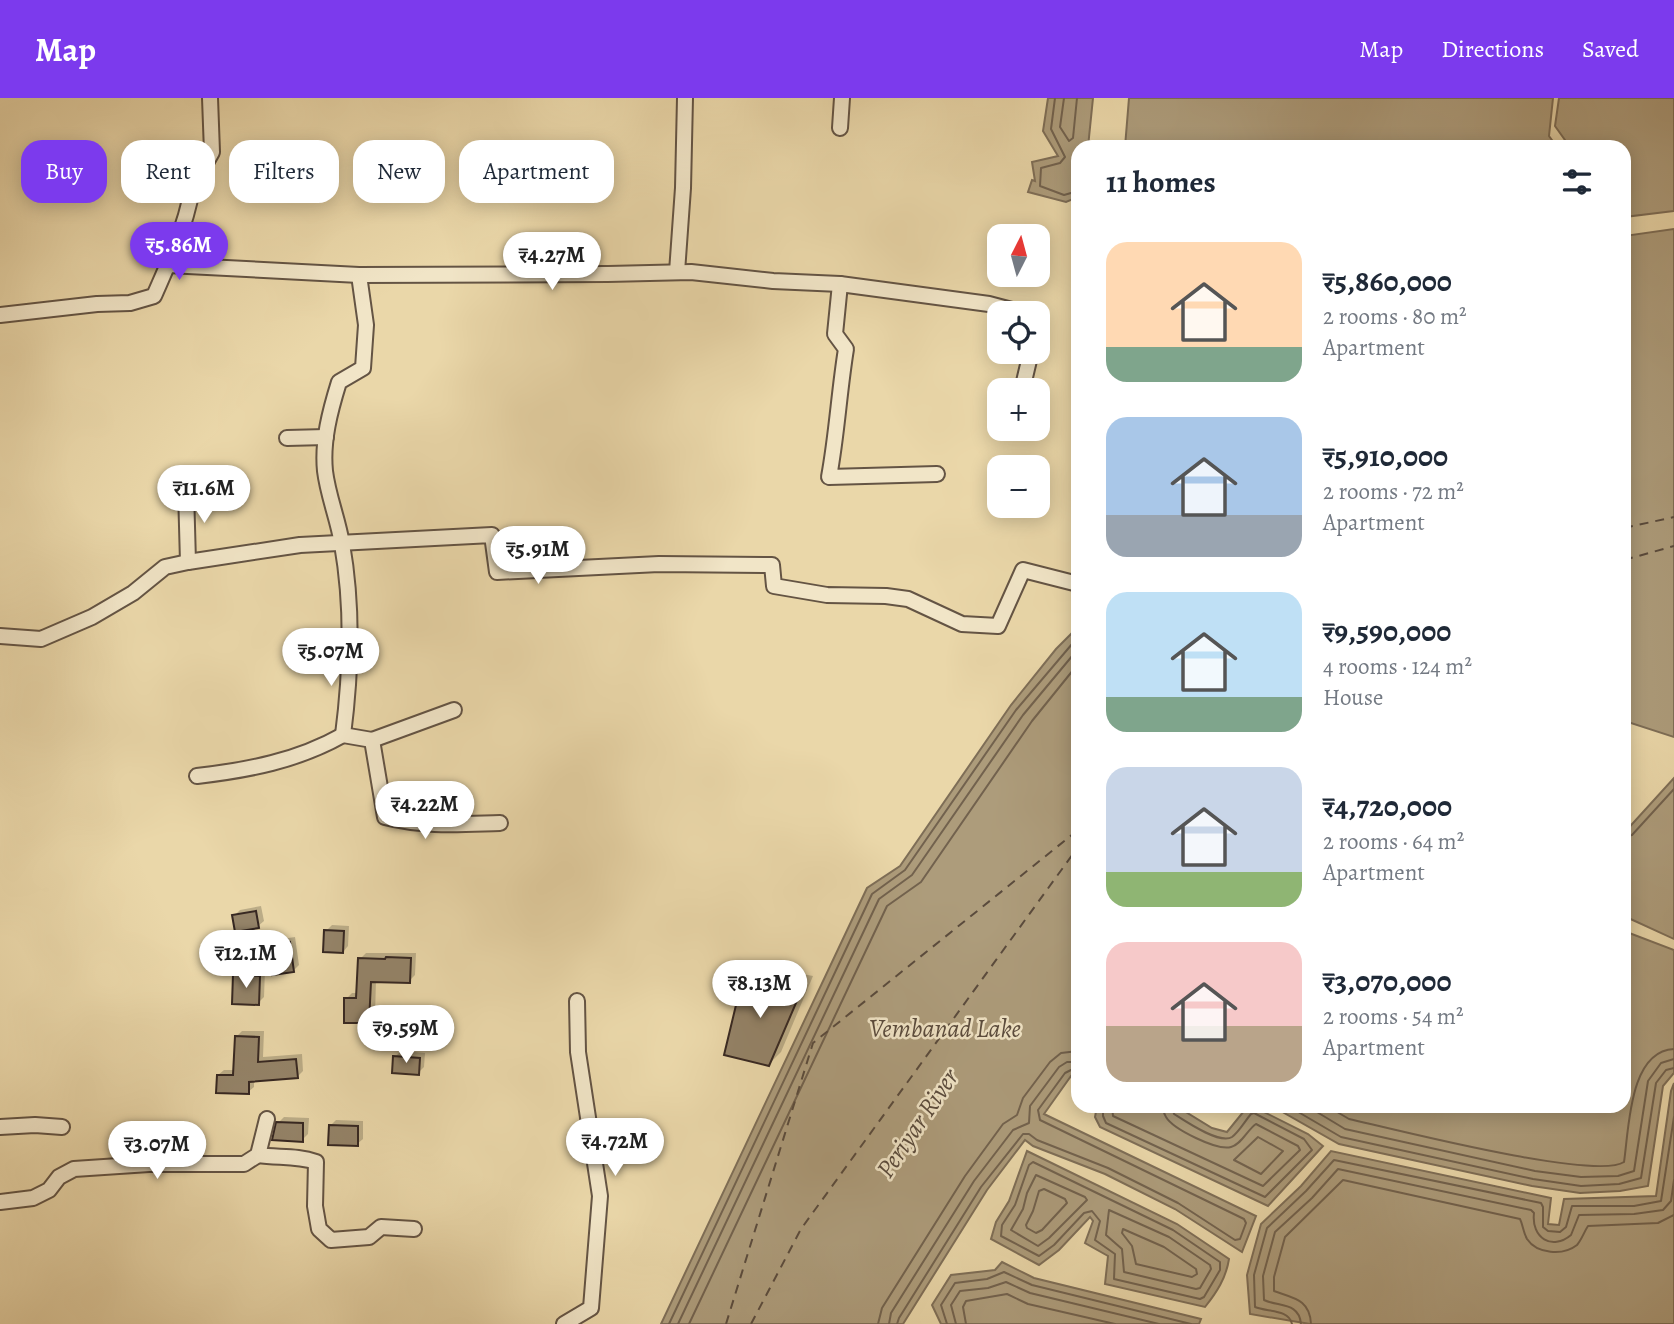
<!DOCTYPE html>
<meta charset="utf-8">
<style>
body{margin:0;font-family:Alegreya,serif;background:#f6f6f7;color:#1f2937;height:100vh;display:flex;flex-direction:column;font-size:26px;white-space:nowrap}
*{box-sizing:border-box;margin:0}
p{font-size:23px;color:#747a83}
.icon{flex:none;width:38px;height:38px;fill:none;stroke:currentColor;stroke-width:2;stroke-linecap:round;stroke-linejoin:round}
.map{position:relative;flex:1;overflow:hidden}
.drawer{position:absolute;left:1071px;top:42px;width:560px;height:973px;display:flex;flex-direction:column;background:#fff;border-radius:21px;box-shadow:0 4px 18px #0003}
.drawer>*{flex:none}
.banner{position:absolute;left:21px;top:42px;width:665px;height:63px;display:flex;gap:14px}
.needle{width:46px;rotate:6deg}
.buttons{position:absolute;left:987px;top:126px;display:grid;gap:14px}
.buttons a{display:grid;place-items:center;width:63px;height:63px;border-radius:14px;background:#fff;box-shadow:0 4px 18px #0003;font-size:35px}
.price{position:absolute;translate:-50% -60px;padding:0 16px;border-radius:24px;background:#fff;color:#222;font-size:23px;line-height:46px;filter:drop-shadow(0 2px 4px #0008)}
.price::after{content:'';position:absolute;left:50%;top:42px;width:21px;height:16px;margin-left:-10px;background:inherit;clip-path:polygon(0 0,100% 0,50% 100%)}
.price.on{background:#7c3aed;color:#fff}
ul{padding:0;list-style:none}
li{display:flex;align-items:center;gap:21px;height:175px;padding:0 35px}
li span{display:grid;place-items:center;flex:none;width:196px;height:140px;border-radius:21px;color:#555}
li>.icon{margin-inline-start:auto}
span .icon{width:84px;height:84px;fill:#fffc;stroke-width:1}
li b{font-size:30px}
h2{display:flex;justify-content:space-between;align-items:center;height:84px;padding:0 35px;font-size:30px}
.chip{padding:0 24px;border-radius:21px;background:#fff;box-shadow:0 4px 18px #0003;font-size:24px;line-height:63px}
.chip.on{background:#7c3aed;color:#fff}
header{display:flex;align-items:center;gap:42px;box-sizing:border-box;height:98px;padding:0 35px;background:#7c3aed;color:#fff}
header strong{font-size:33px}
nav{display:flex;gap:38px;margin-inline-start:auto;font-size:24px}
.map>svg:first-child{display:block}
</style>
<header>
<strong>Map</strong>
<nav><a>Map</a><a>Directions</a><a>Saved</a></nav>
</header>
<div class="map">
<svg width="1674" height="1226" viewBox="0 0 1674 1226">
<rect width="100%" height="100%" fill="#ead7a9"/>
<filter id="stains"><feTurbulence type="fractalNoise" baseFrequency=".00286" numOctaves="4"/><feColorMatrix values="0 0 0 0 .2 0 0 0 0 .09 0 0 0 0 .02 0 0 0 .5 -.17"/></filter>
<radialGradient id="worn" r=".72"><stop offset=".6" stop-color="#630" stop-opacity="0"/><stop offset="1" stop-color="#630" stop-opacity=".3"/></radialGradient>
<g fill="#ad9c7b" stroke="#7e6e57" stroke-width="2">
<path d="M1048 0H1093L1088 49H1078V99L1066 104 1028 94 1032 82 1035 83 1032 64 1058 58 1043 33Z"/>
<path d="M1129 0H1553L1549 38 1557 49H1125Z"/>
<path d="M1559 0H1674V113L1624 119V49H1570L1555 28Z"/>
<path d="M1674 131V639L1628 624 1624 625V138Z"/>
<path d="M1078 529V981L1071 978 1044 1016 1256 1118 1242 1154 1175 1111 1105 1076 1033 1048 1025 1042 987 1092 903 1226H661L867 790 900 768 1011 607 1056 551Z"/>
<path d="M1674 680V841L1624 818V735Z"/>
<path d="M1624 833 1674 852V975L1663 988 1648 1088 1620 1093 1580 1095 1532 1088 1339 1046 1272 1008H1624Z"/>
<path d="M1674 985V1226H1310L1250 1216 1247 1177 1261 1126 1301 1088 1331 1053 1551 1100 1548 1126 1559 1127 1564 1101 1656 1098 1671 993Z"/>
<path d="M1097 1008H1176L1212 1030 1227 1034 1248 1008H1252L1308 1036 1323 1048 1268 1108 1100 1029 1095 1019Z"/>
<path d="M1027 1053 1177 1126 1229 1161C1226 1180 1217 1194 1205 1209L1105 1186 1108 1158 1085 1145 1093 1123 1090 1119 1059 1152 1039 1167 991 1141 996 1124 1009 1103Z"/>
<path d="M1002 1164 1034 1180 1201 1221 1199 1226H941L932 1207 951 1177 995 1172Z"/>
</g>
<g fill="#0003">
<path d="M261 808 264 823 258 828 234 818 240 812Z"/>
<path d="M332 827 349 828 348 848 343 854 326 833Z"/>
<path d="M295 839 299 867 293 873 270 847 275 842Z"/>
<path d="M366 855H416L415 877 409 883 376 882 375 918 369 924 346 901 352 895H358L360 861Z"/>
<path d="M757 867 813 878 781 954 769 966 745 879Z"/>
<path d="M240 871 265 872 264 899 258 905 234 877Z"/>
<path d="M242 933H264L263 959 302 956 303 973 297 979 254 982V989L248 994 218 977 224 972H235L237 938Z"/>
<path d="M401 953 425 955 424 969 418 975 395 959Z"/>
<path d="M284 1019 309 1020 308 1036 302 1042 278 1025Z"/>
<path d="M336 1022 363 1023V1041L357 1046 330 1028Z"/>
</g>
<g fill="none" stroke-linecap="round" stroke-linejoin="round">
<g stroke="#72624e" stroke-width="2">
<path d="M1055 0 1051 31 1065 59 1060 65 1041 70 1040 88 1064 97 1078 93"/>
<path d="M1064 0 1060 29 1069 43 1073 40 1077 0"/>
<path d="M1624 739 1632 737 1674 691"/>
<path d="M1103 1008V1018L1106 1025 1265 1099 1312 1052 1304 1041 1254 1015 1251 1016C1245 1023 1239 1034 1232 1039 1220 1047 1185 1023 1174 1016L1172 1008"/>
<path d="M1112 1008 1113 1018 1263 1088 1300 1052 1298 1048 1256 1026C1247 1032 1242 1046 1231 1049 1217 1053 1173 1031 1166 1019 1163 1015 1164 1013 1163 1008"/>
<path d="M1288 1008 1341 1039 1533 1081 1581 1088 1619 1086 1641 1080 1656 985 1666 972 1674 970"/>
<path d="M1307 1008 1345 1031 1535 1073 1581 1079 1618 1078 1634 1073 1648 983 1661 965 1674 961"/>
<path d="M1327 1008 1349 1021C1393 1031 1596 1083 1624 1064 1629 1031 1629 953 1674 951"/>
<path d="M1258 1039 1283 1053 1261 1076 1234 1062Z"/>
<path d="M1033 1064 1173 1132 1220 1164V1172L1204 1199 1200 1201 1114 1181 1115 1156 1095 1142 1100 1123 1092 1113 1084 1115 1054 1147 1039 1158 1001 1138 1002 1127 1015 1107 1029 1067Z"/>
<path d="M1036 1077 1085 1099 1087 1102 1049 1140 1038 1148 1011 1132 1023 1111 1027 1095Z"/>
<path d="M1044 1091 1065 1101 1067 1105 1042 1132 1036 1135 1027 1130 1026 1127 1033 1113 1039 1093Z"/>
<path d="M1109 1112 1169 1139 1210 1167 1211 1171 1200 1190 1196 1191 1124 1174 1122 1151 1106 1137Z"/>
<path d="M1123 1131 1164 1149 1196 1171 1197 1176 1192 1179 1136 1166 1132 1148 1122 1135Z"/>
<path d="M669 1226 872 796 905 772 1016 612 1078 539"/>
<path d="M678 1226 879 801 912 777 1023 617 1078 551"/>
<path d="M689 1226 887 808 921 784 1032 623 1078 566"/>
<path d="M878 1226 882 1210 965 1078 1003 1026 1017 1017 1023 1000 1050 964 1061 955 1078 953"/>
<path d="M889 1226 891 1215 974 1083 1013 1032 1029 1025 1030 1008 1059 969 1067 964H1078"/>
<path d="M897 1226 899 1220 981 1089 1023 1036H1029L1037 1042 1108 1070 1178 1105 1235 1142 1240 1141 1246 1125 1244 1121 1040 1022 1038 1012 1065 975 1071 972 1078 973"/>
<path d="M947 1226 941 1207 955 1185 987 1181 1004 1174 1032 1187 1191 1226"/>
<path d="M956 1226 951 1207 960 1193 988 1190 1006 1184 1030 1195 1159 1226"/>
<path d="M966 1226 963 1209 966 1203 1007 1196 1028 1206 1115 1226"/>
<path d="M1292 1226C1289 1211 1267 1214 1255 1209L1254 1177 1267 1130 1306 1093 1334 1062 1541 1105 1543 1109V1129L1548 1133 1560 1134 1566 1129 1572 1108H1634L1661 1103 1674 1019"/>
<path d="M1301 1226C1299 1204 1279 1209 1264 1202L1263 1178 1275 1134 1312 1100 1338 1071 1531 1112 1534 1115C1531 1140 1552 1153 1571 1137L1579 1117 1634 1116 1663 1112 1671 1103 1674 1082"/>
<path d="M1311 1226C1310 1201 1293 1200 1274 1193V1179L1285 1139 1343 1082 1520 1121C1523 1127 1523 1134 1527 1141 1537 1156 1563 1158 1577 1147 1582 1141 1584 1134 1588 1128L1658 1125 1674 1117"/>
</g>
<g stroke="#5a4b3d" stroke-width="2" stroke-dasharray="9 7" stroke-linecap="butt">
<path d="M1624 430 1674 419"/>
<path d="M1624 462 1674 448"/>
<path d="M726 1226 813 945 1078 732"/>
<path d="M751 1226 801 1131 1078 749"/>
</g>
</g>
<g fill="#948368" stroke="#372822" stroke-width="2">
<path d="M256 813 259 830 235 834 232 817Z"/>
<path d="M324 832 344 833 343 855 323 854Z"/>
<path d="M290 844 294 874 272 877 268 847Z"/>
<path d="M386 859 411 860 410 885 371 884 369 925H344V900H356L358 860 385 861Z"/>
<path d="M233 876 260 878 259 907 232 906Z"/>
<path d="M743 878 802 891 769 968 724 957Z"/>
<path d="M235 938 259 939 258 964 296 961 298 980 249 984V996L216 995 217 977H233Z"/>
<path d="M393 958 420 960 419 977 392 975Z"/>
<path d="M276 1024 303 1025V1044L272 1042Z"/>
<path d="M329 1027 358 1028V1048L328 1047Z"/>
</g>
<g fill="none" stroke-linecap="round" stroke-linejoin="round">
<defs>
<g id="street">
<path d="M840 30 842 0"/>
<path d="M168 167 359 177"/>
<path d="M677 174 683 90 685 0"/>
<path d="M840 186 835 236 846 251C839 294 837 336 829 379L937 376"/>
<path d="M0 217 97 206 130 205 154 198C171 159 190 120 194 76L203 70 212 54 210 0"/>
<path d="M1022 292 1031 254"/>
<path d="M287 340 326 339"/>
<path d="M186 392 188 464"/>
<path d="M0 538 41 541 92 519 133 495 165 469 188 464 300 447 492 437 497 474 659 466 772 467 774 488 827 497 886 498 908 501 962 526 998 528 1023 472 1078 486"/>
<path d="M372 642 454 612"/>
<path d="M197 678C248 672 297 663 343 637"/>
<path d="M500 725C461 726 424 729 385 719L372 642 343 637C351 575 353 508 342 446 338 421 328 398 325 373 322 343 330 313 339 284L363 270 366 227 359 177 608 176 691 174 773 183 840 186 989 206 1023 215"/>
<path d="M0 1029 35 1027 62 1029"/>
<path d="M258 1057C278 1060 297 1057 316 1064L315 1108 319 1131 331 1142 369 1139 381 1129 414 1131"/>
<path d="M0 1104 33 1100 49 1092 59 1079 74 1071 149 1066H244L258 1057 267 1021"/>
<path d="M564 1226 591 1210 600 1098 578 954 577 903"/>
</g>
</defs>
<use href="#street" stroke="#645444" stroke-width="18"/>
<use href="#street" stroke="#f1e5c7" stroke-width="14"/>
</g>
<g text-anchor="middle" stroke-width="5" stroke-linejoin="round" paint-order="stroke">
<g font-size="26" font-style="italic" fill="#5a4b3d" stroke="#f1e5c7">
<text x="945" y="939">Vembanad Lake</text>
<text transform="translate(917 1025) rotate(-56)" y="9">Periyar River</text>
</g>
</g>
<rect width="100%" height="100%" filter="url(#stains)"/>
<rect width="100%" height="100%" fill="url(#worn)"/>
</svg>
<div class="buttons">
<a><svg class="needle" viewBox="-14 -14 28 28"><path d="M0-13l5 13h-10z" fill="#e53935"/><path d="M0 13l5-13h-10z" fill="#747a83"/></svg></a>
<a><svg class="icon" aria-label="locate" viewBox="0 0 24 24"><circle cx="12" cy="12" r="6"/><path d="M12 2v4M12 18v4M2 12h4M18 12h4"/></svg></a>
<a>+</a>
<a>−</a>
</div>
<b class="price on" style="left:179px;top:184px">₹5.86M</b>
<b class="price" style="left:552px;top:194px">₹4.27M</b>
<b class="price" style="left:204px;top:427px">₹11.6M</b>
<b class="price" style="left:538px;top:488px">₹5.91M</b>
<b class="price" style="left:331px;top:590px">₹5.07M</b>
<b class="price" style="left:425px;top:743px">₹4.22M</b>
<b class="price" style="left:246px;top:892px">₹12.1M</b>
<b class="price" style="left:760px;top:922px">₹8.13M</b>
<b class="price" style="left:406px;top:967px">₹9.59M</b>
<b class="price" style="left:615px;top:1080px">₹4.72M</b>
<b class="price" style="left:157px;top:1083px">₹3.07M</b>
<div class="banner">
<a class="chip on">Buy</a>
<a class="chip">Rent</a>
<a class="chip">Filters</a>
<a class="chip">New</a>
<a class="chip">Apartment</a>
</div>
<section class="drawer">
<h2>11 homes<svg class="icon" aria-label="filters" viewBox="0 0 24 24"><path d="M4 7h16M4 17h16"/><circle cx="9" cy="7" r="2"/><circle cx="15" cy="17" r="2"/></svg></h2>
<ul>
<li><span style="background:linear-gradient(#ffd9b3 75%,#7fa58c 0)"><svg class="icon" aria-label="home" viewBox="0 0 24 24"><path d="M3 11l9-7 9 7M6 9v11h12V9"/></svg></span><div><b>₹5,860,000</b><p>2 rooms · 80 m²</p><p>Apartment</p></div></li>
<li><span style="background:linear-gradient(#a9c7e8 70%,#9aa5b1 0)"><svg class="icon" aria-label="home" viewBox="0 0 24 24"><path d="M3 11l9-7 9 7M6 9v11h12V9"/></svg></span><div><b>₹5,910,000</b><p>2 rooms · 72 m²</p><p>Apartment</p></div></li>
<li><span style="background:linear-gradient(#bfe0f5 75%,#7fa58c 0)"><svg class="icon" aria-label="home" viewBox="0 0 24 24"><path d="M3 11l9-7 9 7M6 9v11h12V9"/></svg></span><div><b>₹9,590,000</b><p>4 rooms · 124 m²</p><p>House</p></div></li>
<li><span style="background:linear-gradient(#c9d6e8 75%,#8fb573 0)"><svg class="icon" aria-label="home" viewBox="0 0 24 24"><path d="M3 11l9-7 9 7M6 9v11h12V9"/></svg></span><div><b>₹4,720,000</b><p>2 rooms · 64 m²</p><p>Apartment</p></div></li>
<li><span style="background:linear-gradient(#f6c9c9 60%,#b9a48a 0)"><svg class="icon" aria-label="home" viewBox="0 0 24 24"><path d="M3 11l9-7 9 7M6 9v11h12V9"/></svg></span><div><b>₹3,070,000</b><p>2 rooms · 54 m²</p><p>Apartment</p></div></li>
</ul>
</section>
</div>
